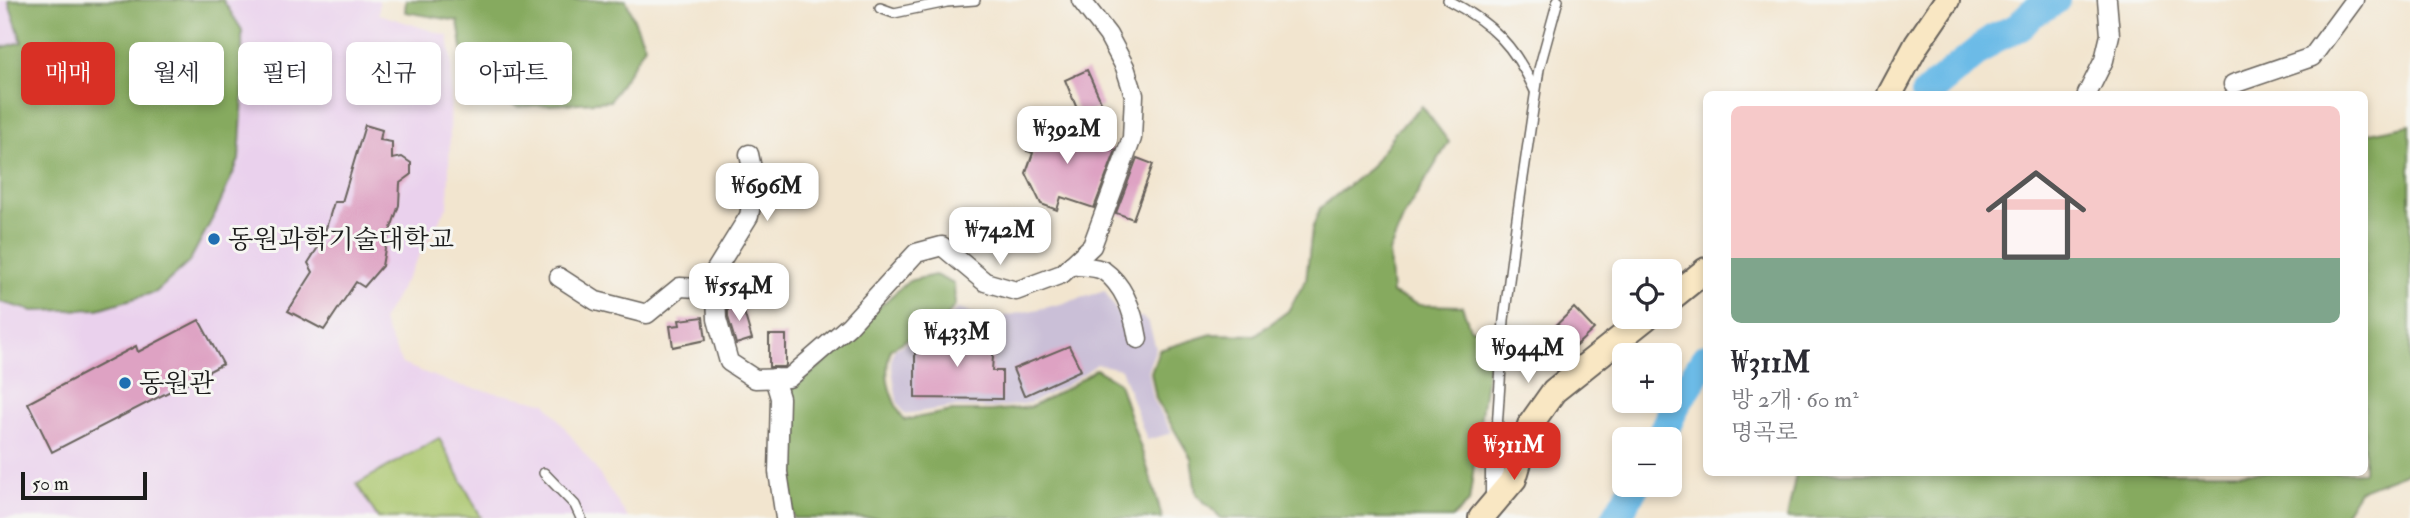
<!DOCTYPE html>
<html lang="ko">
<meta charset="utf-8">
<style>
body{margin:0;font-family:"IM FELL Double Pica","Noto Serif KR",serif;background:#f7f7f7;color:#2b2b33;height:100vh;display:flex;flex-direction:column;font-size:26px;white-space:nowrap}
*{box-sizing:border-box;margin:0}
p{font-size:23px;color:#7c7c81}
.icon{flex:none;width:38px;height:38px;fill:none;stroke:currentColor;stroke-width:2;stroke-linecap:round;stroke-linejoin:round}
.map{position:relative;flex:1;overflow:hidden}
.drawer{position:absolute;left:1703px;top:91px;width:665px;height:385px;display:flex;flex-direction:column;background:#fff;border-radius:10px;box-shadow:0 4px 10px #0003}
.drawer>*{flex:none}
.hud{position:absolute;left:21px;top:42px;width:665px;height:63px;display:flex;gap:14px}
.tools{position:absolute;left:1612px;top:259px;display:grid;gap:14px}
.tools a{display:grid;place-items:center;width:70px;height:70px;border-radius:10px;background:#fff;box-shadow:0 4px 10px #0003;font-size:35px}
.scale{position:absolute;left:21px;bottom:18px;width:126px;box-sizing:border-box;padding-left:7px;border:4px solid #1c1c1c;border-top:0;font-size:19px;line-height:24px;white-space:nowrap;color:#1c1c1c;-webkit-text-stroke:5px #f6f6f2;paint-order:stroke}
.price{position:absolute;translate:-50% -60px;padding:0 16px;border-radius:14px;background:#fff;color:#222;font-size:23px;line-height:46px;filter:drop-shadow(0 2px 4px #0008)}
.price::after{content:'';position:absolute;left:50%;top:42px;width:21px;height:16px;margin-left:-10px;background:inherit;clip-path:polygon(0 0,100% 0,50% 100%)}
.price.selected{background:#d93025;color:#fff}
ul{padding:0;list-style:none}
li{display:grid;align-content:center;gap:14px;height:371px;padding:0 28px}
li span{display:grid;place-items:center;height:217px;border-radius:10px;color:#555}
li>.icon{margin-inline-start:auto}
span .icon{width:126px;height:126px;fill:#fffc;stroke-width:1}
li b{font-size:30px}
.chip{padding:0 24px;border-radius:10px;background:#fff;box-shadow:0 4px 10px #0003;font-size:24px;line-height:63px}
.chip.selected{background:#d93025;color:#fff}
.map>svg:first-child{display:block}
</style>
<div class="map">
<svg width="2410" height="518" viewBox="0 0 2410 518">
<rect width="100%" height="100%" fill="#f6f6f2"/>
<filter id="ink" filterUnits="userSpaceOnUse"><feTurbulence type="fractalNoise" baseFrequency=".0143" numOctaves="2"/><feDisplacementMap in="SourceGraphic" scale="14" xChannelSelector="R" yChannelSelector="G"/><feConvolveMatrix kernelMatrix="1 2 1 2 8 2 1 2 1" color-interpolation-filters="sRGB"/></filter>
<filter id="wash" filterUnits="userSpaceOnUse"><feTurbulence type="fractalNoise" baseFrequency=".00686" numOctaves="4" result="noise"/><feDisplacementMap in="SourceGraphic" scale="28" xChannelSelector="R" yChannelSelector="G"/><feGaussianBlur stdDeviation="1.57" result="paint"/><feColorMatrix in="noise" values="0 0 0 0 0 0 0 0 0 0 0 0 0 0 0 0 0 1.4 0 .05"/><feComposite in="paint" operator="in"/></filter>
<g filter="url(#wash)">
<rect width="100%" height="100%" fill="#f2e5cf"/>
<path fill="#ead1ed" d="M0 0H379V14L448 36 452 62 448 205 382 321 402 364 457 385 546 403 593 465 628 518H0Z"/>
<path fill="#cabfd7" d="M1105 291 1121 319 1142 317 1149 324 1156 348 1148 369 1153 399 1172 433 1147 440 1121 369 1097 364 1067 385 1030 403 993 408 952 407 905 414 897 401 891 362 894 350 950 317 957 309 985 316H1005L1057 305Z"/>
<path fill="#a9c56b" stroke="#627044" stroke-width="2" d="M439 438 481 517 378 518 357 484Z"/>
<g fill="#86aa5f" stroke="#51633e" stroke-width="2">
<path d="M8 0H223L242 30 243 97 239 160 216 212 189 262 156 292 98 309 33 311 0 302V48L22 42Z"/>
<path d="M406 0H626L645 46 610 101 517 107 468 87 458 21 405 12Z"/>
<path d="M1422 106 1449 142 1405 214 1389 252 1392 294 1420 305 1462 306 1470 328 1492 336 1469 502 1452 518H1221L1196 494 1191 458 1156 399 1151 372 1159 350 1212 334 1255 335 1288 311 1306 280 1312 229 1320 208 1370 168 1396 131Z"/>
<path d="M2410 125V471L2359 491 2342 518H1787L1796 473 2364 472V134Z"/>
<path d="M935 275 954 284 955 305 947 316 891 349C882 375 890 397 904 420L952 411H991L1031 407 1071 386 1096 369 1119 383C1133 428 1151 472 1162 518H794L791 509 785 433 787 393 828 360 876 310 908 281Z"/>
</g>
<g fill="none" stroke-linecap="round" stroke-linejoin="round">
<g stroke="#6cbbe7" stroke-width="30">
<path d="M1926 94 1993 39 2019 27 2031 14 2055 0"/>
<path d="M1660 439 1676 404 1706 358"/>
<path d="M1616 518 1635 485"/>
</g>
</g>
<g id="blocks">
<g fill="#dea2c3">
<path d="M1087 70 1103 106 1080 116 1065 80Z"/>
<path d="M1039 119 1110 145 1109 148 1116 150 1094 208 1061 197 1057 210 1041 204 1026 173 1033 153 1027 151Z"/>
<path d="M365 125 382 130 380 140 392 142V159L402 157 411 163V175L400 183 399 205 386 243 382 266 364 287 356 282 324 330 288 311 313 272 308 263 322 241 334 202H342Z"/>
<path d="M1137 158 1153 164 1133 219 1116 213Z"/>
<path d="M741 302 752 339 736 344 728 317V306Z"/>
<path d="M1574 308 1594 329 1565 356 1545 336Z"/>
<path d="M703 317 706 340 673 347 670 326 680 325 679 320Z"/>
<path d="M199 320 223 364 52 452 28 403 136 346 138 352Z"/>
<path d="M769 335H786V365L785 367H769Z"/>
<path d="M959 335 994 341 992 371H1002V399L915 398V341H941L942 336Z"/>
<path d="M1069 346 1081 370 1024 396 1013 369Z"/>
</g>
</g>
</g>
<g filter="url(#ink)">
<use href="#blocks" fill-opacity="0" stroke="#67625b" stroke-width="2"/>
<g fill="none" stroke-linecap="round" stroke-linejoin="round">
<defs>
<g id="service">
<path d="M1448 0C1492 23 1515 46 1535 91"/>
<path d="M880 8 894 13 947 2 975 0"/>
<path d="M1495 460 1504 320 1517 218 1539 69 1558 0"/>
<path d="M544 473 575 505 581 518"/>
</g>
<g id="minor">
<path d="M2233 84 2312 57 2354 0"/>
<path d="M2087 94 2104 60 2110 35 2107 0"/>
<path d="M749 154 755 183 749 216 715 271 717 319 729 362 755 379 789 378 849 326 916 253 942 246 985 282 1016 291 1062 274 1092 246 1132 138 1134 95 1125 67 1108 35 1081 0"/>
<path d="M1071 265C1080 267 1096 266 1104 271 1125 286 1134 315 1138 339"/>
<path d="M559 277 596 301 647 314 680 287 716 289"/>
<path d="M774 378 780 398 778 472 785 518"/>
<path d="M1495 503V460"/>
</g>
<g id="secondary">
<path d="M1890 94 1917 44 1947 0"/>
<path d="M1670 299 1706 270"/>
<path d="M1481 518 1514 479 1530 425 1554 391 1647 317"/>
</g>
</defs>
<use href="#service" stroke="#67625b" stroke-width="12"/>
<use href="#minor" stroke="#67625b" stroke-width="21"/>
<use href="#secondary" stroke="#67625b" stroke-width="28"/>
<use href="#service" stroke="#fff" stroke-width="9"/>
<use href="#minor" stroke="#fff" stroke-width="18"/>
<use href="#secondary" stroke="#f9e7c3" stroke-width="24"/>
</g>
</g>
<g fill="#1f6fb2" stroke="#f6f6f2" stroke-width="2.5">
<circle cx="214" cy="239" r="7"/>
<circle cx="125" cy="383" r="7"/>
</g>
<g text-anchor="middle" stroke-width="6" stroke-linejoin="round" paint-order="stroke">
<g font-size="26" fill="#1c1c1c" stroke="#f6f6f2" text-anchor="start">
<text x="228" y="248">동원과학기술대학교</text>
<text x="139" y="392">동원관</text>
</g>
</g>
</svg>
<div class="tools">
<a><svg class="icon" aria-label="locate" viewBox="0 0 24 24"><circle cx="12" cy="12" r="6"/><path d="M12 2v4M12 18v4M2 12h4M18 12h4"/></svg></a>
<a>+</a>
<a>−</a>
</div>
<div class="scale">50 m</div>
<b class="price" style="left:1067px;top:166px">₩392M</b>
<b class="price" style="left:767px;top:223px">₩696M</b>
<b class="price" style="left:1000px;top:267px">₩742M</b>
<b class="price" style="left:739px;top:323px">₩554M</b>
<b class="price" style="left:957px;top:369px">₩433M</b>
<b class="price" style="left:1528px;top:385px">₩944M</b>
<b class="price selected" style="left:1514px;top:482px">₩311M</b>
<div class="hud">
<a class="chip selected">매매</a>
<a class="chip">월세</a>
<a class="chip">필터</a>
<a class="chip">신규</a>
<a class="chip">아파트</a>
</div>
<section class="drawer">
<ul>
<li><span style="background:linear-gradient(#f6c9c9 70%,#7fa58c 0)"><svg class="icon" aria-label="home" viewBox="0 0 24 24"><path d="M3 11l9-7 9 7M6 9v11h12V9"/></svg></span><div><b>₩311M</b><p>방 2개 · 60 m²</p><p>명곡로</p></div></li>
</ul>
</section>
</div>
